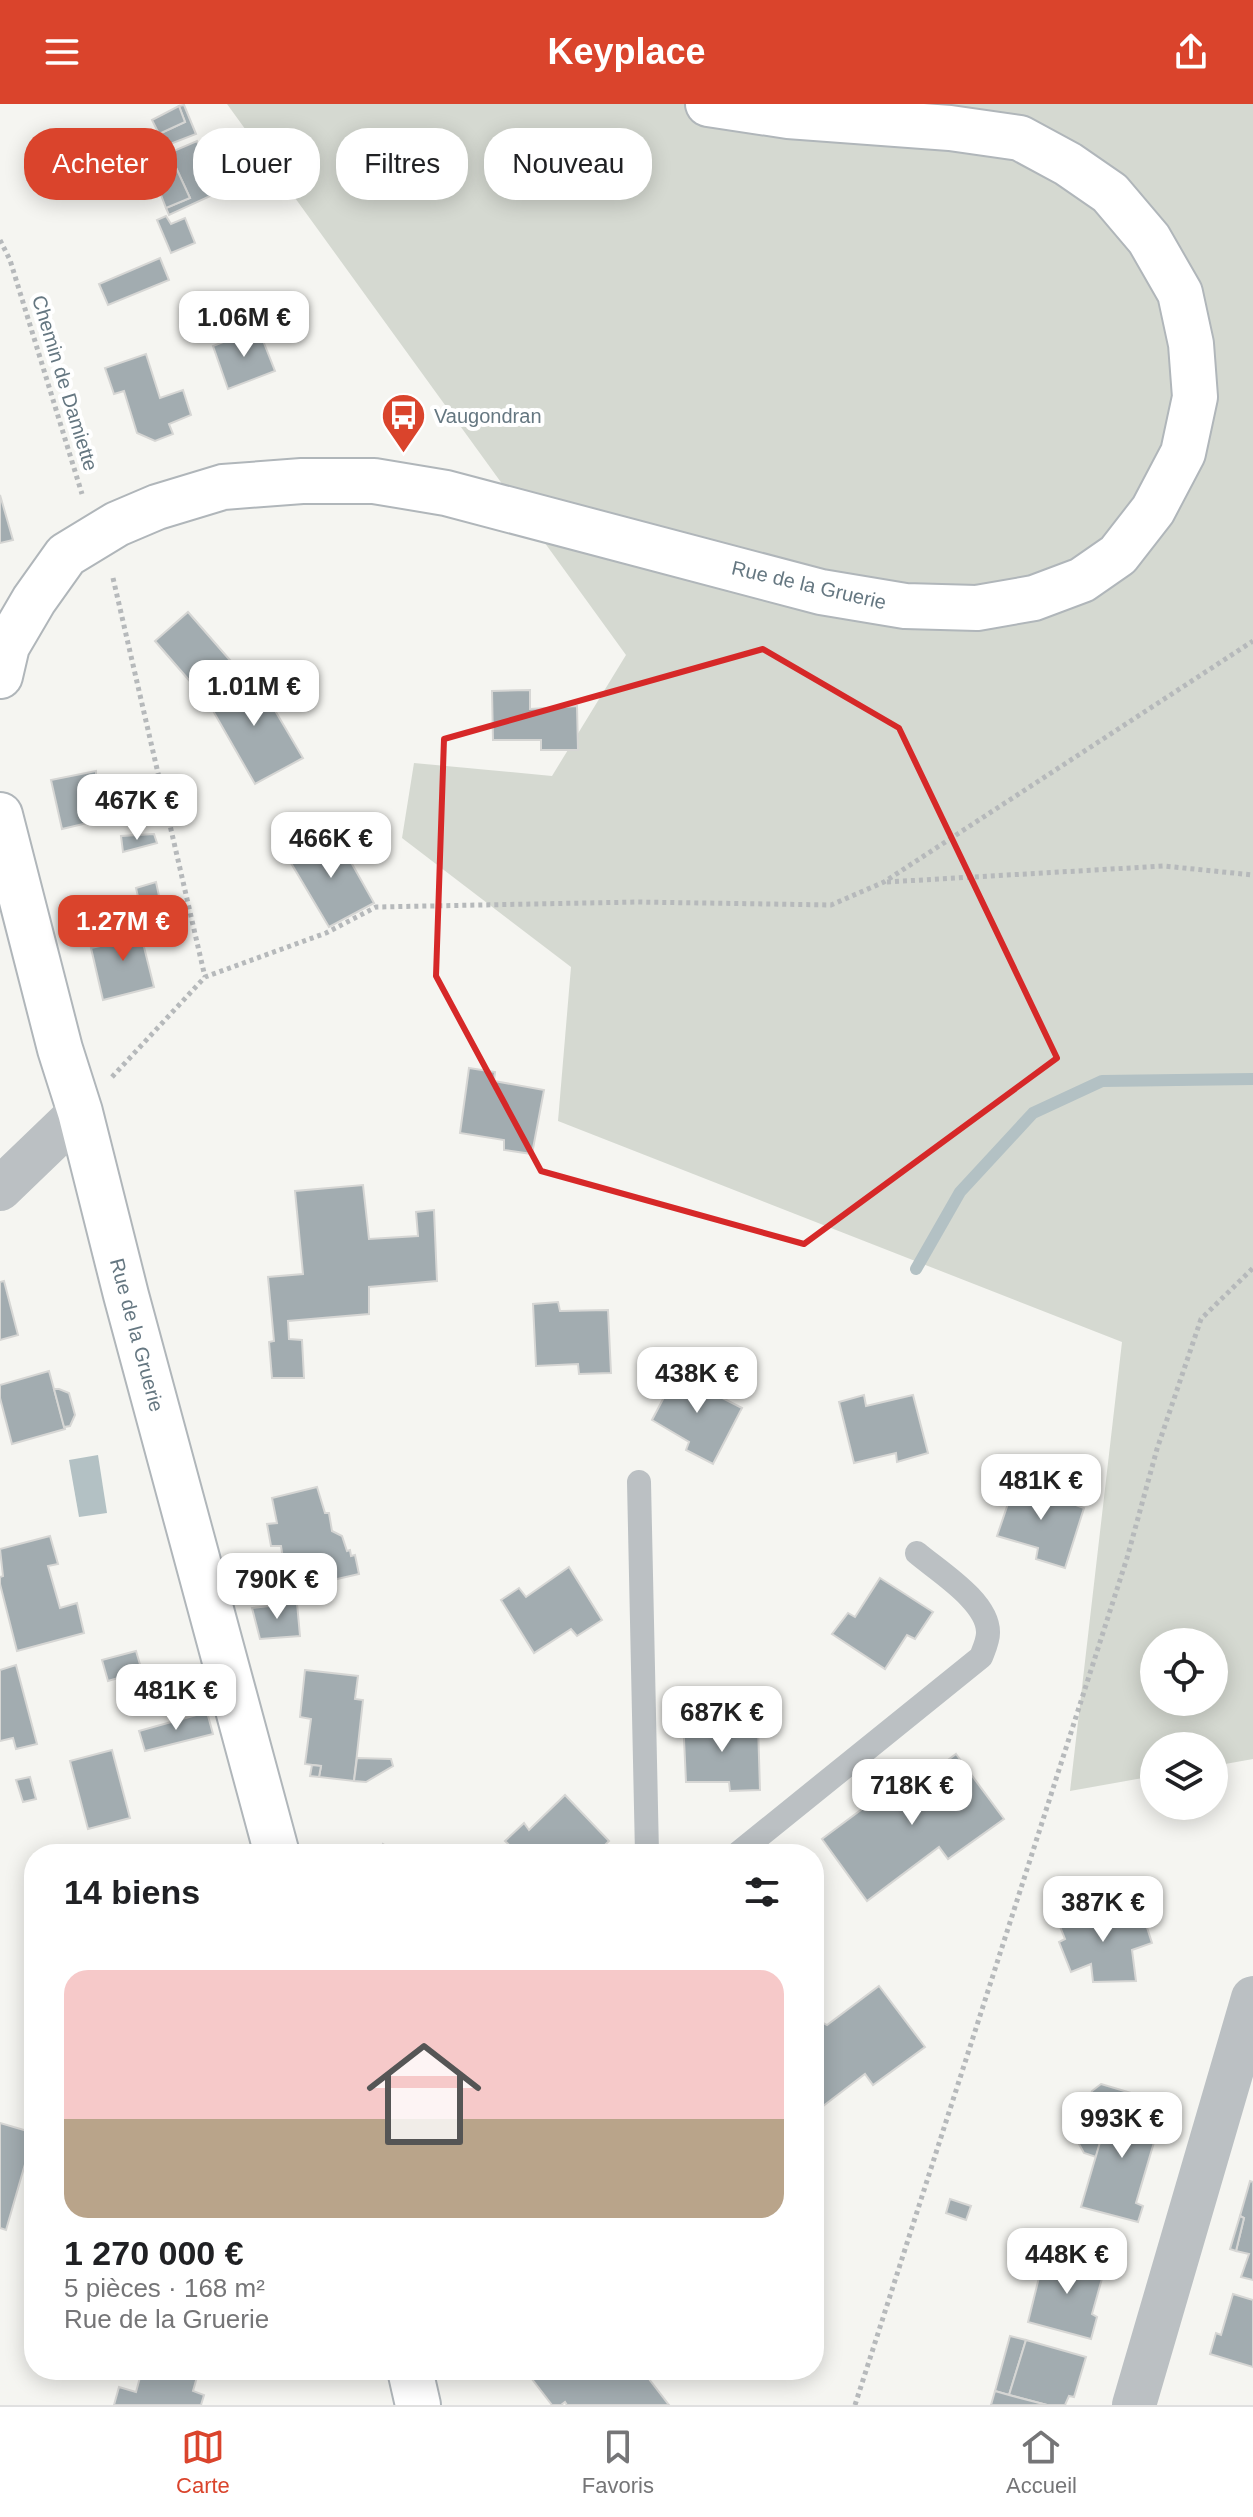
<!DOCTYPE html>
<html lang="fr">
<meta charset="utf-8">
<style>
body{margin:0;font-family:Arial,sans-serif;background:#f6f6f6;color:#202124;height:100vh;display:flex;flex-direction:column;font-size:30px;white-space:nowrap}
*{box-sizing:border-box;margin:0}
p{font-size:26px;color:#757577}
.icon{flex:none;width:44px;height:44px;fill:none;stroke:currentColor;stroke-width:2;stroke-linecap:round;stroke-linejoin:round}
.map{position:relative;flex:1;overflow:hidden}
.panel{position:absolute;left:24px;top:1740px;width:800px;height:536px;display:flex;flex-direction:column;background:#fff;border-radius:32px;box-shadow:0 4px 20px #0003}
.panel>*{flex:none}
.hud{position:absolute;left:24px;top:24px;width:800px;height:72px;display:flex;gap:16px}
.fabs{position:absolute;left:1140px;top:1524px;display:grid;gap:16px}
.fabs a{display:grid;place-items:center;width:88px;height:88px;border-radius:50%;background:#fff;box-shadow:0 4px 20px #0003;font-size:40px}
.price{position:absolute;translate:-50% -68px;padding:0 18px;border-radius:16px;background:#fff;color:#222;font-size:26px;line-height:52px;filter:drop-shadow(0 2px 4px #0008)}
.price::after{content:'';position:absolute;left:50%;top:48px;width:24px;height:18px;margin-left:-12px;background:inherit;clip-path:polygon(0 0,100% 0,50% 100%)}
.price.active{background:#da442c;color:#fff}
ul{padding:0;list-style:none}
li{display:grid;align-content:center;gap:16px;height:424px;padding:0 40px}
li+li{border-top:2px solid #e0e0e0}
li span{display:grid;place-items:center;height:248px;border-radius:24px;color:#555}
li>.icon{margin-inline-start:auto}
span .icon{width:144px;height:144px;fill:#fffc;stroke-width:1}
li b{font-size:34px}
h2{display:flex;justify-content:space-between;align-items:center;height:96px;padding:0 40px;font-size:34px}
.tag{padding:0 28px;border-radius:32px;background:#fff;box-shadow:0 4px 20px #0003;font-size:28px;line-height:72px}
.tag.active{background:#da442c;color:#fff}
header{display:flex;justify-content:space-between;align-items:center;height:104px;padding:0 40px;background:#da442c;color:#fff;font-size:36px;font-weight:600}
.dock{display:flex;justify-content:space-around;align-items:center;height:112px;border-top:2px solid #e0e0e0;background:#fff;font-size:22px;color:#757577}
.dock a{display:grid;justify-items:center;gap:4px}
.dock .active{color:#da442c}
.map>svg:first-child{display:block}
</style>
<header><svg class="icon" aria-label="menu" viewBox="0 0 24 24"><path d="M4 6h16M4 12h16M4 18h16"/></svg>Keyplace<svg class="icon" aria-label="share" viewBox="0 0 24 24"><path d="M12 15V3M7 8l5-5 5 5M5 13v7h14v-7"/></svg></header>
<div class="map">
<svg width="1253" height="2301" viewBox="0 0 1253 2301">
<rect width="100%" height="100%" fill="#f5f5f1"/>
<path fill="#d5d9d1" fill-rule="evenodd" d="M227 0H1253V1655L1214 1662V1642H1154V1672L1070 1687 1122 1238 558 1017 571 863 402 734 414 659 552 672 626 551ZM1154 1538H1214V1598H1154Z"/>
<path fill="#b3c1c4" d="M98 1351 107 1409 79 1413 69 1356Z"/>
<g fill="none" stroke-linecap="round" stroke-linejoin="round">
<path stroke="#b3c1c4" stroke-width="12" d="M916 1165 960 1088 1033 1009 1102 977 1253 975"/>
</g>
<g fill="#a2acb0" stroke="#d6d6d4" stroke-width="2">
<path d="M184 1 196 30 165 42 159 30 185 18 179 2Z"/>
<path d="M179 2 185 18 159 30 152 16Z"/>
<path d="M197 37 219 88 169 111 166 104 190 94 172 55 151 65 148 58Z"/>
<path d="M229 51 240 79 219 88 207 59Z"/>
<path d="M172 55 190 94 166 104 151 65Z"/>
<path d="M166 112 171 120 185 114 195 139 171 149 157 116Z"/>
<path d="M160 154 169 176 108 201 99 180Z"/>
<path d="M258 224 275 267 228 285 213 242Z"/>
<path d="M146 250 160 294 183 286 191 311 169 320 173 330 155 337 137 329 124 287 114 290 105 264Z"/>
<path d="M0 391 13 436 0 439Z"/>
<path d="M188 508 242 570 208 598 155 537Z"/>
<path d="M250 564 303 654 255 680 208 598Z"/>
<path d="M530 586V605L577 602 578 646H541V636H493L492 587Z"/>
<path d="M96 667V717L62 725 51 676Z"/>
<path d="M334 728 374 799 329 823 288 754Z"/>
<path d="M154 730 157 739 123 748 121 732Z"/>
<path d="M156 778 159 792 139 797 136 784Z"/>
<path d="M138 819 154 883 103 896 91 844 110 840 106 827Z"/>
<path d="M469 964 495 968 494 977 544 986 532 1050 504 1046V1036L460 1029Z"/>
<path d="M363 1081 369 1135 418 1132 416 1108 434 1106 437 1177 369 1183V1210L288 1217 289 1235 302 1236 304 1274H272L269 1238 274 1237 268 1173 303 1170 295 1087Z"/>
<path d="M4 1177 18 1231 0 1236V1178Z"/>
<path d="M558 1198 560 1207 608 1206 611 1269 579 1270 578 1260 536 1262 533 1200Z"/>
<path d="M681 1261 704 1272 699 1282 742 1304 713 1360 686 1346 689 1338 652 1316Z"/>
<path d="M49 1267 65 1325 12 1340 0 1294V1281Z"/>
<path d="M54 1285H59L69 1289 75 1311 70 1322 64 1323Z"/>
<path d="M864 1291 866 1302 913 1291 928 1349 897 1358 896 1349 854 1359 839 1298Z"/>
<path d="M1017 1373 1041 1380 1038 1387 1084 1404 1065 1464 1036 1455 1038 1444 997 1432Z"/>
<path d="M317 1383 325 1409H329L332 1427 342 1432 347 1447 350 1446 351 1452 355 1451 359 1470 285 1487 281 1461H284L281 1442H271L267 1420 277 1419 272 1394Z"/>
<path d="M50 1432 58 1460 48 1462 60 1504 77 1499 84 1529 17 1547 0 1480V1473L3 1472 0 1445Z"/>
<path d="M569 1463 602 1516 577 1532 571 1525 534 1549 501 1496 519 1484 526 1493Z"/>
<path d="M880 1474 933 1508 915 1535 907 1531 885 1565 832 1530 848 1509 855 1513Z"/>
<path d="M297 1499 300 1532 260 1535 252 1504Z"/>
<path d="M136 1547 142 1567 108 1577 102 1556Z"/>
<path d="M16 1561 37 1640 16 1645 13 1634 0 1637V1566Z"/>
<path d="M305 1566 358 1572 355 1595 363 1596 354 1677 319 1673 321 1662 305 1660 311 1615 300 1613Z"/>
<path d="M207 1608 213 1630 145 1647 139 1627Z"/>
<path d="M683 1614H711L710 1623 758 1621 760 1686 730 1687 729 1678H686Z"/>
<path d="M112 1646 130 1714 88 1725 70 1657Z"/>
<path d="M956 1650 1004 1715 948 1755 939 1743 867 1797 822 1735 893 1682 900 1692Z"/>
<path d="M357 1654 391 1655 393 1662 366 1678 354 1677Z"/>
<path d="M312 1661 321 1662 319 1673 310 1672Z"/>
<path d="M30 1673 36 1695 23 1698 16 1676Z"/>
<path d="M565 1691 609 1737 596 1750H519L505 1737 524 1719 529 1726Z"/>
<path d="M383 1740 401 1750H378Z"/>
<path d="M1089 1800 1110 1820 1142 1808 1152 1839 1132 1846 1136 1877 1093 1878 1091 1860 1071 1868 1059 1838 1065 1835 1059 1820 1060 1809 1069 1806 1078 1812Z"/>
<path d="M879 1882 925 1943 873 1981 865 1970 814 2009V1919L818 1916 827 1921Z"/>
<path d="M1101 1980 1141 1992 1139 2001 1113 1994 1096 2053 1084 2049 1079 2040 1085 2011 1079 2004 1088 2001 1092 1987Z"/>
<path d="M1113 1994 1163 2008 1136 2099 1143 2102 1138 2118 1081 2103Z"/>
<path d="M0 2019 34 2029 6 2126 0 2124Z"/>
<path d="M1250 2077 1253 2078V2176L1241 2173 1249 2150 1236 2147 1244 2114 1240 2112Z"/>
<path d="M950 2095 971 2102 966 2116 946 2109Z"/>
<path d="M1240 2112 1244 2114 1236 2147 1230 2145Z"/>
<path d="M1045 2149 1105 2164 1092 2210 1097 2213 1091 2235 1028 2218Z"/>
<path d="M1233 2190 1253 2196V2263L1210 2250 1216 2229 1221 2231Z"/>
<path d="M1010 2232 1026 2236 1009 2291 995 2287Z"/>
<path d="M1026 2236 1086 2253 1074 2293 1069 2292 1065 2301H1047L1009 2291Z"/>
<path d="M142 2266H199L193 2287 204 2291 201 2301H114L119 2283 136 2288Z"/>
<path d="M525 2266H642L669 2301H567L565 2298 561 2301H552Z"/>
<path d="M995 2287 1009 2291 1047 2301H991Z"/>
</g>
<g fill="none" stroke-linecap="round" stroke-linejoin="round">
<defs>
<g id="secondary">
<path d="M0 572 7 542 34 496 66 451 117 420 157 403 223 383 302 377H374L446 389 821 488 905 502 977 504 1034 494 1082 476 1118 451 1153 406 1183 349 1195 293 1191 240 1180 189 1149 135 1110 89 1068 60 1020 34 950 24 788 12 708 0"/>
<path d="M0 711 60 945 80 1008 126 1191 277 1750"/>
<path d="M410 2266 418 2301"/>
</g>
</defs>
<use href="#secondary" stroke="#b0b6ba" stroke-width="48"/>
<g stroke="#b6b9bb" stroke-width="5" stroke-dasharray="4 4" stroke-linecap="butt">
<path d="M0 136 10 156 82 390"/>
<path d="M113 474 205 873"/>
<path d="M887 778 1164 762 1253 771"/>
<path d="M112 973 205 873 326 829 376 803 638 798 831 801 884 778 1253 537"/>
<path d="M855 2301 1127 1454 1157 1345 1201 1215 1253 1164"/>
</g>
<g stroke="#bbc0c3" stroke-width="24">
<path d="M639 1378 647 1750"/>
<path d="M737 1750 981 1553C984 1545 988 1537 988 1529 989 1498 938 1467 917 1449"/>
</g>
<g stroke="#bbc0c3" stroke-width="44">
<path d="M0 1085 80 1008"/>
<path d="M1134 2301 1253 1894"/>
</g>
<use href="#secondary" stroke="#fff" stroke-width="44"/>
</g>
<path fill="none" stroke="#d62828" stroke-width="6" stroke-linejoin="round" d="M763 545 899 624 1057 954 804 1140 541 1067 436 872 444 635Z"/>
<defs>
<symbol id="bus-pin" viewBox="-11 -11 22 30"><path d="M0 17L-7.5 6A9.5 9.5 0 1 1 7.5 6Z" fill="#da442c" stroke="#fff"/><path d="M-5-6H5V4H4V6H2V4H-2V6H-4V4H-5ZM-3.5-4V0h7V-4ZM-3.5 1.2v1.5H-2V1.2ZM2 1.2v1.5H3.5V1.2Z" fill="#fff"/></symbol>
</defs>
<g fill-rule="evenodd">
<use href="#bus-pin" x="378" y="286" width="51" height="69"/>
</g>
<g text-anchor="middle" stroke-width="8" stroke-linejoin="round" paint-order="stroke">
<g font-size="20" fill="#657781" stroke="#fff">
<text transform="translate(65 279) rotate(73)" y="7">Chemin de Damiette</text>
<text transform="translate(809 481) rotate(13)" y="7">Rue de la Gruerie</text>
<text transform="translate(137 1231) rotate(75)" y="7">Rue de la Gruerie</text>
</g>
<g font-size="20" fill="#657781" stroke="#fff" text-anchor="start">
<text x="434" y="319">Vaugondran</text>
</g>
</g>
</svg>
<div class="fabs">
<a><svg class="icon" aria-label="locate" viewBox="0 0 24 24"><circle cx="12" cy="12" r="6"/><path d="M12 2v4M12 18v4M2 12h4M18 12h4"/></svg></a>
<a><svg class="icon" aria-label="layers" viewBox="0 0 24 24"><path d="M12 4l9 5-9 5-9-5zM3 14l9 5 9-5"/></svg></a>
</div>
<b class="price" style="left:244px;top:255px">1.06M €</b>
<b class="price" style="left:254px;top:624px">1.01M €</b>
<b class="price" style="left:137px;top:738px">467K €</b>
<b class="price" style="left:331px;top:776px">466K €</b>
<b class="price active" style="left:123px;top:859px">1.27M €</b>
<b class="price" style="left:697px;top:1311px">438K €</b>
<b class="price" style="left:1041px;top:1418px">481K €</b>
<b class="price" style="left:277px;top:1517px">790K €</b>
<b class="price" style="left:176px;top:1628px">481K €</b>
<b class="price" style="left:722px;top:1650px">687K €</b>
<b class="price" style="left:912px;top:1723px">718K €</b>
<b class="price" style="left:1103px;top:1840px">387K €</b>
<b class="price" style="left:1122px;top:2056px">993K €</b>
<b class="price" style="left:1067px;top:2192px">448K €</b>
<div class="hud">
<a class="tag active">Acheter</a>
<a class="tag">Louer</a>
<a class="tag">Filtres</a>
<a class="tag">Nouveau</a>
</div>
<section class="panel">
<h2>14 biens<svg class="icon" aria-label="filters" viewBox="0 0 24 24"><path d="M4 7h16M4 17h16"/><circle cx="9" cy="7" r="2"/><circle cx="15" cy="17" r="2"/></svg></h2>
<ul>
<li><span style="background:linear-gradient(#f6c9c9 60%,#b9a48a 0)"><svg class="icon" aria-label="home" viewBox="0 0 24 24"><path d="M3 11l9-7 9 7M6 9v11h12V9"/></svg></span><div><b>1 270 000 €</b><p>5 pièces · 168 m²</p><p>Rue de la Gruerie</p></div></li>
</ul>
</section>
</div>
<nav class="dock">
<a class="active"><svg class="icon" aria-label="map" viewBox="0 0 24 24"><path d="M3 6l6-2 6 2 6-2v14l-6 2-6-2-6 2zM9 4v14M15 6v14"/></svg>Carte</a>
<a><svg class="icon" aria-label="saved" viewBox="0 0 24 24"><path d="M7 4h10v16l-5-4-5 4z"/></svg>Favoris</a>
<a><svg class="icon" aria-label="home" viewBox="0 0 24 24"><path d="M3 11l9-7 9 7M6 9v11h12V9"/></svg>Accueil</a>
</nav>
